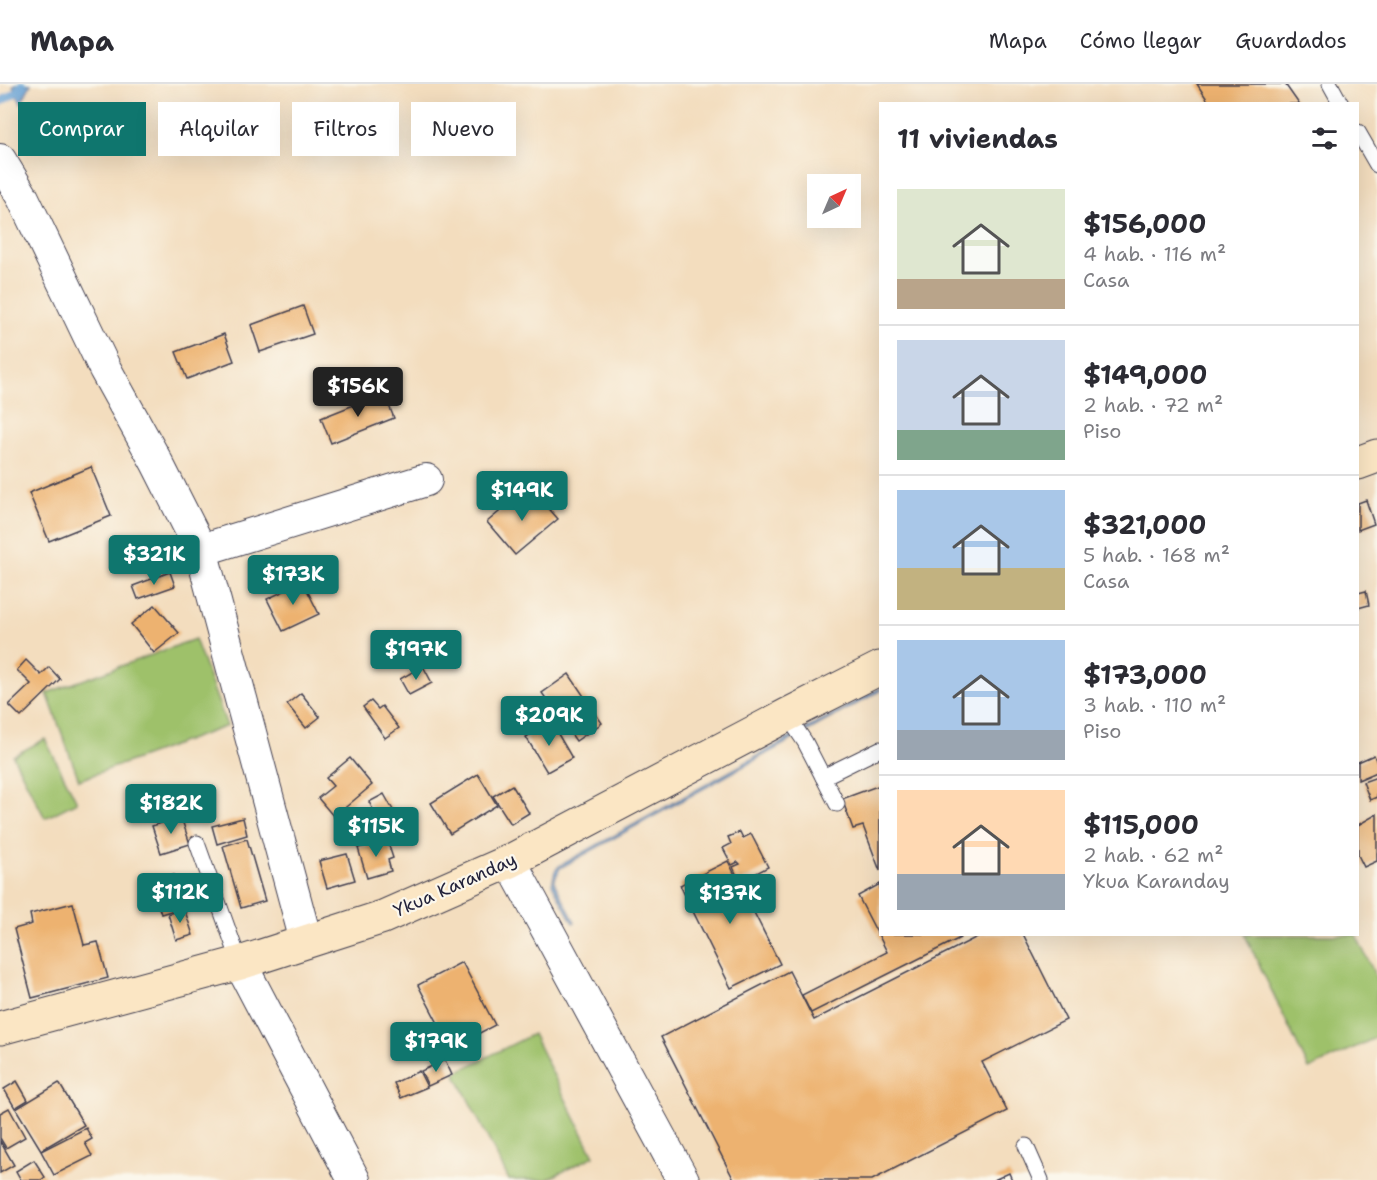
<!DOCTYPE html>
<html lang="es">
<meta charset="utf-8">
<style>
body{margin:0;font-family:"Shantell Sans",sans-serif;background:#f2f2f3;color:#2b2b33;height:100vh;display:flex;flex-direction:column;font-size:22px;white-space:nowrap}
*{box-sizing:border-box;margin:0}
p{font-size:20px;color:#7c7c81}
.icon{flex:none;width:33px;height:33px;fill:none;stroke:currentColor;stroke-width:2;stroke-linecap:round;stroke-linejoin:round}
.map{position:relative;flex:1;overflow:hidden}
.panel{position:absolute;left:879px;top:18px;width:480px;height:834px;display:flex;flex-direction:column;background:#fff;border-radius:0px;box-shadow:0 6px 24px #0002}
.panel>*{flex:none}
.banner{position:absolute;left:18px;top:18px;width:570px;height:54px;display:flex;gap:12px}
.needle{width:39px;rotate:44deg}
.controls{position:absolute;left:807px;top:90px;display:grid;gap:12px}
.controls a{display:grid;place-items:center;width:54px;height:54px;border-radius:0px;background:#fff;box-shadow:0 6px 24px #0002;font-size:30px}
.price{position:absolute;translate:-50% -51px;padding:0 14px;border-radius:6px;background:#0f766e;color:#fff;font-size:20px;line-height:39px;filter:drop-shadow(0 2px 3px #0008)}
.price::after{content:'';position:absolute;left:50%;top:36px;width:18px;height:14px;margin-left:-9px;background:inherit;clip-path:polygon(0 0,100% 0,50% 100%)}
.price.selected{background:#222;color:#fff}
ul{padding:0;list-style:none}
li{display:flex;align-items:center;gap:18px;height:150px;padding:0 18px}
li+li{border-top:2px solid #e1e1e2}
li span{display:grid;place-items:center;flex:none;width:168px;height:120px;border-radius:0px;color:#555}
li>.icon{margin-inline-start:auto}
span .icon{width:72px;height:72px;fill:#fffc;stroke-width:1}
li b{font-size:26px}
h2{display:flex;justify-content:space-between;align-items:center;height:72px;padding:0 18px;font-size:26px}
.chip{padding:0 21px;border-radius:0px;background:#fff;box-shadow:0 6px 24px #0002;font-size:21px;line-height:54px}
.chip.selected{background:#0f766e;color:#fff}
header{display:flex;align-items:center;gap:36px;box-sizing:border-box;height:84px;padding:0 30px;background:#fff;border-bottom:2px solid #e1e1e2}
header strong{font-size:28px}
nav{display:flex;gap:33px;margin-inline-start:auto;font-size:21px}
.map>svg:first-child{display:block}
</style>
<header>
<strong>Mapa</strong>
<nav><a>Mapa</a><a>Cómo llegar</a><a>Guardados</a></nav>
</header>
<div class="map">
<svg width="1377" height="1096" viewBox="0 0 1377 1096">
<rect width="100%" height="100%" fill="#fbf7ec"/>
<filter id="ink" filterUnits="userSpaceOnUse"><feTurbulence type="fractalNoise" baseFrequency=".0167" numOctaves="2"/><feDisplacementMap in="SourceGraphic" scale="12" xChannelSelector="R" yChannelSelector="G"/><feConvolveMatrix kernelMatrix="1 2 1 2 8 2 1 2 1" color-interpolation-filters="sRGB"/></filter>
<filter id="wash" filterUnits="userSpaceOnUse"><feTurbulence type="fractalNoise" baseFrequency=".008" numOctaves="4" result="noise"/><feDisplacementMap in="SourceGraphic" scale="24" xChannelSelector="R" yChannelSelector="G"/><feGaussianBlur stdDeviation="1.35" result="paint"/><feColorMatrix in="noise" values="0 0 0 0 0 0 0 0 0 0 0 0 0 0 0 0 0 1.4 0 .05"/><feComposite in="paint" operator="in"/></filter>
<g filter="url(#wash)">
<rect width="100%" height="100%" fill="#f3ddbe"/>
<g fill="#9ec16a" stroke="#607252" stroke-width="1.5">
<path d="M195 555 227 642 79 696 47 609Z"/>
<path d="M45 655 77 718 45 734 13 672Z"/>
<path d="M1245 851H1356L1377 895V953L1309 985Z"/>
<path d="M533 950 594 1072 546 1096H509L455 989Z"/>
</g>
<g fill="#629ed3" stroke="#426087" stroke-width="1.5">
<path d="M15 0H31L21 19 13 3Z"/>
<path d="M880 604V607L560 784 555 795V800L575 838 573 839 552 800 555 787 559 782Z"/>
</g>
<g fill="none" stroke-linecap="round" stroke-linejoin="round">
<path stroke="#629ed3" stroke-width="8" d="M0 18 20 6 22 0"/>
</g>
<g id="blocks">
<g fill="#edb26f">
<path d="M1197 0H1285L1299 20H1210Z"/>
<path d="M303 222 313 250 260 268 251 241Z"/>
<path d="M224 250 234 277 187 295 176 268Z"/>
<path d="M384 309 394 334 331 359 321 334Z"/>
<path d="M91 383 111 432 49 457 29 409Z"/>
<path d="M522 409 530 419 538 412 558 435 515 471 487 438Z"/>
<path d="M1366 416 1374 440 1358 446V419Z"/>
<path d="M170 488 175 502 138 515 133 502Z"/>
<path d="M303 498 319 530 283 547 267 515Z"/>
<path d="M1366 507 1369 521 1358 524V509Z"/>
<path d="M155 521 179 549 154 569 131 540Z"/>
<path d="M26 576 41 591 49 583 60 595 21 633 9 621 31 600 17 586Z"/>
<path d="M423 582 432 599 409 611 400 595Z"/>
<path d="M569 590 602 639 576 657 542 609Z"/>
<path d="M301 609 320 633 306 644 287 620Z"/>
<path d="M371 617 378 625 382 622 399 644 385 654 363 623Z"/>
<path d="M551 638 572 674 547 688 526 653Z"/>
<path d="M1374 671 1377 679V688L1358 696V678Z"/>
<path d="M350 674 372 701 334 733 318 714 333 702 326 694Z"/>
<path d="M478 690 497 721 450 750 431 719Z"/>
<path d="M1377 693V713L1370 716 1363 698Z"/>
<path d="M512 701 529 729 511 740 493 712Z"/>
<path d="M880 701V787L863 742 853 745 842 715Z"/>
<path d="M384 710 407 751 391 759 369 718Z"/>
<path d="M1377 730V777L1364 783 1358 771V741Z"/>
<path d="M181 733 190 760 161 769 152 742Z"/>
<path d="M243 734 247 751 217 760 212 742Z"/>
<path d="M740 748 743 754 751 750 768 783 740 798 733 783 740 780 738 778 732 781 723 764 731 760 728 753Z"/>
<path d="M247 755 265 817 241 824 223 762Z"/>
<path d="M387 756 393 774 388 776 391 787 367 794 358 764Z"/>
<path d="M347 770 355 796 327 804 319 777Z"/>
<path d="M728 777 780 880 731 904 680 801Z"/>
<path d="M174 791 184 823 161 830 151 798Z"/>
<path d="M880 800V847L877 849 858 812Z"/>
<path d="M73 819 84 861 98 858 108 894 32 914 14 845 32 840 30 830Z"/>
<path d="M184 824 193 851 176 856 168 830Z"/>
<path d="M880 849V850H959L960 854 811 929 802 911 887 868 878 850Z"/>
<path d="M983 850H1023L1066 936 982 978 1007 1027 872 1096H734L661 953 789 887 814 936Z"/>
<path d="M462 878 495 941 451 964 418 901Z"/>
<path d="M445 976 452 991 428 1002 421 987Z"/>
<path d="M419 987 427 1003 401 1014 394 999Z"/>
<path d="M17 997 28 1016 15 1024 4 1005Z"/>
<path d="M59 999 84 1041 41 1066 16 1025Z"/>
<path d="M9 1024 25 1053 6 1064 0 1054V1029Z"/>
<path d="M86 1044 92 1055 85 1059 92 1072 54 1091 41 1067Z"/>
<path d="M0 1057 14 1081 0 1089Z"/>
<path d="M34 1076 45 1093 41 1096H21L16 1087Z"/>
<path d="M1009 1089 1012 1096H994Z"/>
</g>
</g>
</g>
<g filter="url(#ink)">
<use href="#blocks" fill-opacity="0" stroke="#413e4f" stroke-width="1.5"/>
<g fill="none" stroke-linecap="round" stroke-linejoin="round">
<defs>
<g id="lane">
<path d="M1330 0 1341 20"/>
<path d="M1358 48 1377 81"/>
<path d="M787 631 805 658 837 720"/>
<path d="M823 693 880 665"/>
<path d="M197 759 240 879"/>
<path d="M1026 1062 1041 1096"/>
</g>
<g id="street">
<path d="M0 76 23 114 105 285 157 379 201 466 306 857"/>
<path d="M201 466 426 396"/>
<path d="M510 777 683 1096"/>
<path d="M240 879 354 1096"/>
</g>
<g id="secondary">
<path d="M1358 379 1377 372"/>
<path d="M0 944 240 879 383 833 510 777 787 631 880 584"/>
</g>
</defs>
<use href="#lane" stroke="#413e4f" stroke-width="17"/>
<use href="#street" stroke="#413e4f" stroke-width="34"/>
<use href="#secondary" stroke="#413e4f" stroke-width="35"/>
<use href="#lane" stroke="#fff" stroke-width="15"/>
<use href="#street" stroke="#fff" stroke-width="32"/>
<use href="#secondary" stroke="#fbe6c4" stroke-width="33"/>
</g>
</g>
<g text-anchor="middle" stroke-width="4.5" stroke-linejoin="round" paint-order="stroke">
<g font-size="18" fill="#22223b" stroke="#fbf7ec">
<text transform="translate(455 801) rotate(-24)" y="6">Ykua Karanday</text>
</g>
</g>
</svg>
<div class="controls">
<a><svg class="needle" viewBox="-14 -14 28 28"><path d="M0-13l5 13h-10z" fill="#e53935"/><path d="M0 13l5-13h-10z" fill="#7c7c81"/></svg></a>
</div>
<b class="price selected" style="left:358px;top:334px">$156K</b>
<b class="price" style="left:522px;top:438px">$149K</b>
<b class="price" style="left:154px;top:502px">$321K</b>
<b class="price" style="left:293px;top:522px">$173K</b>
<b class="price" style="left:416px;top:597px">$197K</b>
<b class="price" style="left:549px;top:663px">$209K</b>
<b class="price" style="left:171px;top:751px">$182K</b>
<b class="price" style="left:376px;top:774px">$115K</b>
<b class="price" style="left:180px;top:840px">$112K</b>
<b class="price" style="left:730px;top:841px">$137K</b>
<b class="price" style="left:436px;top:989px">$179K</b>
<div class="banner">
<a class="chip selected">Comprar</a>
<a class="chip">Alquilar</a>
<a class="chip">Filtros</a>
<a class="chip">Nuevo</a>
</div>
<section class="panel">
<h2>11 viviendas<svg class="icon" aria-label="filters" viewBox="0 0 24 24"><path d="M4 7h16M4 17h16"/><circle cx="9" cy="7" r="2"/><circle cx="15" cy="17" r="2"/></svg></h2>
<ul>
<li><span style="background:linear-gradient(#dfe7d0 75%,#b9a48a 0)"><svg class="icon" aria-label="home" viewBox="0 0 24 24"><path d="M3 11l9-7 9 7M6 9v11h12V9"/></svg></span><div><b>$156,000</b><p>4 hab. · 116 m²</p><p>Casa</p></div></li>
<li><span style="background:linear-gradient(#c9d6e8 75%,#7fa58c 0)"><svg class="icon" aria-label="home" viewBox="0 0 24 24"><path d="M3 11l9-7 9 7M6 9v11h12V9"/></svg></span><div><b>$149,000</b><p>2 hab. · 72 m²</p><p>Piso</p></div></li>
<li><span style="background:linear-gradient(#a9c7e8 65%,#c2b280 0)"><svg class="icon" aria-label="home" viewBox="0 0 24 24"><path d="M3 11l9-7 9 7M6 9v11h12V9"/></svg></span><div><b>$321,000</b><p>5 hab. · 168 m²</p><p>Casa</p></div></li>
<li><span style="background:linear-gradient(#a9c7e8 75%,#9aa5b1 0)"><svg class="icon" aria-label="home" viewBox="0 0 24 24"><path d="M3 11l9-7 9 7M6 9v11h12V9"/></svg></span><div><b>$173,000</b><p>3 hab. · 110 m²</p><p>Piso</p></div></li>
<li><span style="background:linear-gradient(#ffd9b3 70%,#9aa5b1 0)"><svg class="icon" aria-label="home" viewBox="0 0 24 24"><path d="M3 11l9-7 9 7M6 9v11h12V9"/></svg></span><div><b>$115,000</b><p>2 hab. · 62 m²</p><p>Ykua Karanday</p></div></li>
</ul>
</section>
</div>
